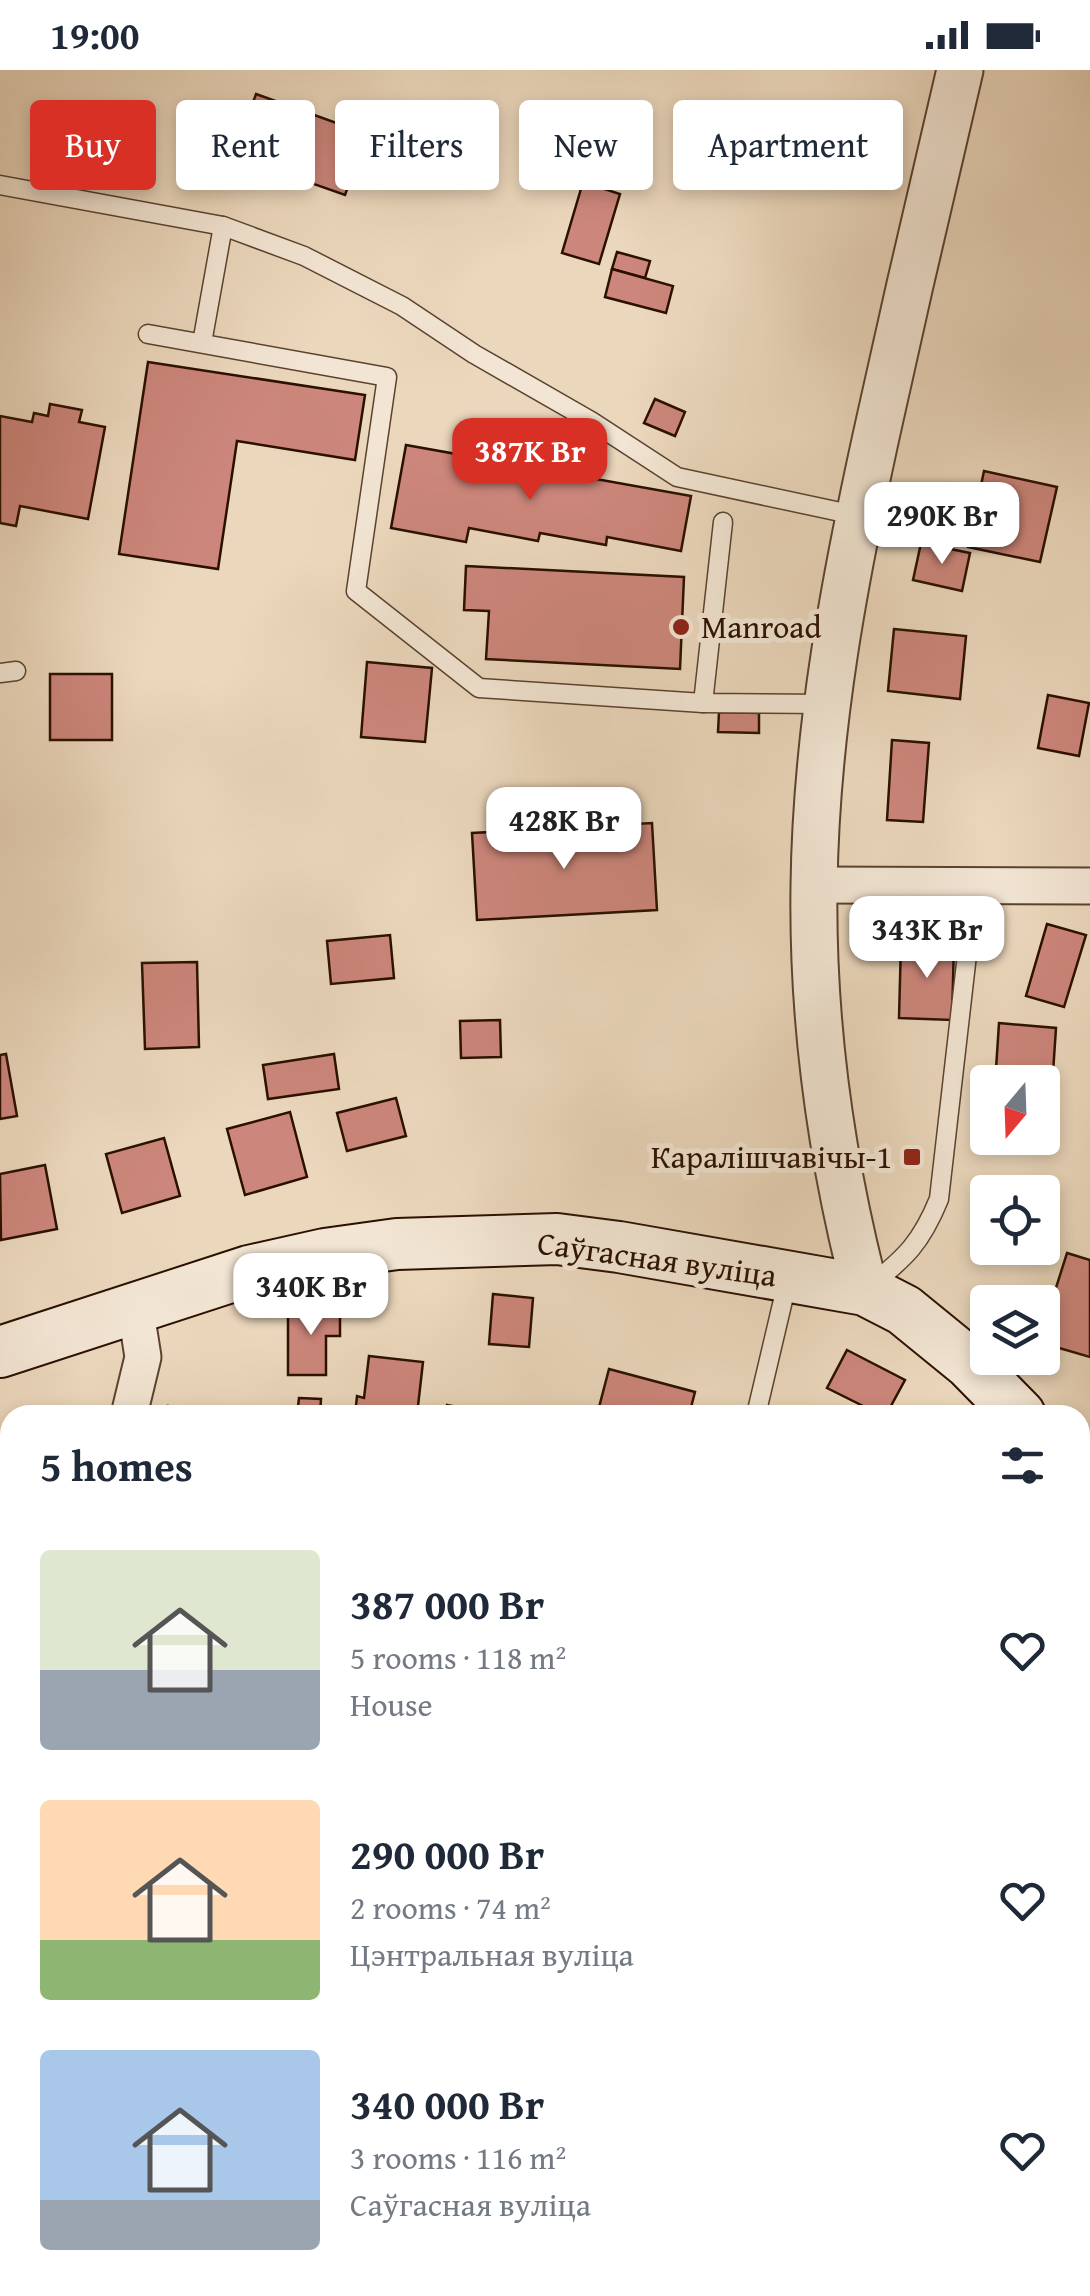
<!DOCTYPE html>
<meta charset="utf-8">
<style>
body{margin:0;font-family:"Gentium Book Plus",serif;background:#f2f2f3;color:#1f2937;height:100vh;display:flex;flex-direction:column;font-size:38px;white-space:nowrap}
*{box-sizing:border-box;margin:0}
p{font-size:32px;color:#747a83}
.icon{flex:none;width:55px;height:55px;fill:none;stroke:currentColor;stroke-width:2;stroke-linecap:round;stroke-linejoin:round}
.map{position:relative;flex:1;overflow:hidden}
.side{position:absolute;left:0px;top:1335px;width:1090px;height:892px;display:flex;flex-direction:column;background:#fff;border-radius:30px 30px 0 0;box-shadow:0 5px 15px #0003}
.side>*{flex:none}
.top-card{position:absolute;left:30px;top:30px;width:1030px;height:90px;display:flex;gap:20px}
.needle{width:65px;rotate:199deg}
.controls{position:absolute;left:970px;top:995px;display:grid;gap:20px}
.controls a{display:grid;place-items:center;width:90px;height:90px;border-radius:10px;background:#fff;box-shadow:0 5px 15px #0003;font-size:50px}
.price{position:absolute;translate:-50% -85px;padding:0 22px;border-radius:20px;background:#fff;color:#222;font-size:32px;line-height:65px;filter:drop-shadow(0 2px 5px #0008)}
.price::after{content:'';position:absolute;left:50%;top:60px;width:30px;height:22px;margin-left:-15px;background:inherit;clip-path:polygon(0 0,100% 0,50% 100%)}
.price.selected{background:#d93025;color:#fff}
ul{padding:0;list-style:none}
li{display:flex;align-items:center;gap:30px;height:250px;padding:0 40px}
li span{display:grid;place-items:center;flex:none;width:280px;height:200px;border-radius:10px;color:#555}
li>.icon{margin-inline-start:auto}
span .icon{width:120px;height:120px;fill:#fffc;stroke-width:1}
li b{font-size:42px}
h2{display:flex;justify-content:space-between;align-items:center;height:120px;padding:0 40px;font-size:42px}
.tag{padding:0 35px;border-radius:10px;background:#fff;box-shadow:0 5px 15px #0003;font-size:35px;line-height:90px}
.tag.selected{background:#d93025;color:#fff}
.status{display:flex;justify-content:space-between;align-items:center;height:70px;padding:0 50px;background:#fff;direction:ltr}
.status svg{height:28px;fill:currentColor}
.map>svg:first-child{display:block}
</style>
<div class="status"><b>19:00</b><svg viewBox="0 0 49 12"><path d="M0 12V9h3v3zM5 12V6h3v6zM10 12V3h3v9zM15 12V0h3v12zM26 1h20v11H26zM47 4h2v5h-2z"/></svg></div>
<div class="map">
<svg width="1090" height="2226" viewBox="0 0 1090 2226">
<rect width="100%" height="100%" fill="#ebd7bc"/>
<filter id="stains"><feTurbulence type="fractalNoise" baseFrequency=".002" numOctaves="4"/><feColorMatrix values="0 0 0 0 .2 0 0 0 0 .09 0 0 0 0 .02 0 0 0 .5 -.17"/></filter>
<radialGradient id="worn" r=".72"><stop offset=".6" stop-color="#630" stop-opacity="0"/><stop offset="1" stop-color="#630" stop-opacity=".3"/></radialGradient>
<g fill="#cc867b" stroke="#2b1000" stroke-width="2.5">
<path d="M256 24 367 64 345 125 234 86Z"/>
<path d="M583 112 620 124 599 194 562 183Z"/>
<path d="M617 182 650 191 645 208 612 199Z"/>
<path d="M612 199 673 216 666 243 605 227Z"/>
<path d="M148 292 365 325 355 390 237 371 218 499 119 484Z"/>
<path d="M655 329 685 342 675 366 644 353Z"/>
<path d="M50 334 82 340 79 352 105 357 88 449 20 436 16 456 0 453V346L32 352 34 343 48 346Z"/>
<path d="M406 375 691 426 681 481 607 467 606 475 540 463 538 471 469 458 466 472 391 458Z"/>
<path d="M984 401 1057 417 1040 492 968 477Z"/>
<path d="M921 473 970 483 962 521 913 510Z"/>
<path d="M466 496 684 507 680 599 486 589 489 541 464 540Z"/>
<path d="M894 559 966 566 960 629 888 621Z"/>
<path d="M367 592 432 598 425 672 361 667Z"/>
<rect x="50" y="604" width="62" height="66"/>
<path d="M1048 625 1089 633 1079 686 1038 678Z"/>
<path d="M719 642 759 643V663L718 662Z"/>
<path d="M892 670 929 673 923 752 887 750Z"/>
<path d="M652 753 657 840 477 850 472 763Z"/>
<path d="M1047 854 1086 865 1064 937 1026 926Z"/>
<path d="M390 865 394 908 331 914 327 871Z"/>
<path d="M901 872 954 873 952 950 899 948Z"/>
<path d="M197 892 199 977 145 979 142 893Z"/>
<path d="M500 950 501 987 461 988 460 951Z"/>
<path d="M999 953 1056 958 1053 1003 996 999Z"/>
<path d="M6 984 17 1046 0 1049V985Z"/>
<path d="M334 984 339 1019 268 1029 263 995Z"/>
<path d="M396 1028 406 1066 347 1081 337 1043Z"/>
<path d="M290 1042 307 1107 245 1125 227 1059Z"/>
<path d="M164 1068 180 1126 122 1143 106 1084Z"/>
<path d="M45 1095 57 1159 1 1170 0 1104Z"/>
<path d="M1067 1183 1090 1190V1287L1042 1273V1262Z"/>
<path d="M493 1224 533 1228 529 1277 489 1274Z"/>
<path d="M288 1237H340V1266H326V1305H288Z"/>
<path d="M847 1280 905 1310 886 1345H858L863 1336 827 1318Z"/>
<path d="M369 1286 423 1292 417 1345H355L357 1326 364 1328Z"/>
<path d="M609 1299 695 1322 689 1345H597Z"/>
<path d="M299 1328 321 1329 320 1345H297Z"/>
<path d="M447 1335 499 1345H445Z"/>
<path d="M168 1336 223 1344V1345H167Z"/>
<path d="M10 1502V1539L6 1540 0 1527V1506Z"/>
<path d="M10 1585V1630L0 1634V1589Z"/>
<path d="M1080 1595 1090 1598V1628L1086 1642 1080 1640Z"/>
<path d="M1080 1687 1090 1690V1737L1080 1734Z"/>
<path d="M1080 2137 1090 2140V2163L1081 2195Z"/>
<path d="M0 2178 10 2181 0 2219Z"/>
<path d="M427 2218H494L491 2226H424Z"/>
<path d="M559 2218H591L589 2226H557Z"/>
</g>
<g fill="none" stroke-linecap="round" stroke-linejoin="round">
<defs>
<g id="service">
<path d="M0 115 223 156 304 186 402 236 474 284 591 351 677 407 859 446"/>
<path d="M148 264 387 307 356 521 479 618 703 633 827 634"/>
<path d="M202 273 223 156"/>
<path d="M0 603 16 601"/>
<path d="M703 633 723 452"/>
<path d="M870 1216C906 1187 921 1173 939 1129L975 815"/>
<path d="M756 1345 788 1209"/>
</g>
<g id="minor">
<path d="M814 815 1090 816"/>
<path d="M129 1345 143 1287 135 1236"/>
<path d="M0 1874 10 1833"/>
<path d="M0 2076 10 2075"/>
<path d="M822 2218 852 2226"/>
</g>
<path id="tertiary" d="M865 1220C831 1088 812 953 814 816 816 659 845 506 879 353 905 235 932 118 960 0"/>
<g id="secondary">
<path d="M0 1282 249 1201 325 1184 397 1174 557 1169 619 1177 865 1220 904 1240 969 1293 1020 1345"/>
<path d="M1080 1406 1090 1415"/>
</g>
</defs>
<use href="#service" stroke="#5b422f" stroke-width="21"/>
<use href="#minor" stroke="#5b422f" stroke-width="39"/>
<use href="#tertiary" stroke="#5b422f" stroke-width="49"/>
<use href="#secondary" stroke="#2b1000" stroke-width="54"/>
<use href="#service" stroke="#f2e5d3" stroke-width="18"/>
<use href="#minor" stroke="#f2e5d3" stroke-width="35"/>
<use href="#tertiary" stroke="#f2e5d3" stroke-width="45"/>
<use href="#secondary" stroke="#f2e5d3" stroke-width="50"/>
</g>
<g fill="#8f2418" stroke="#f2e5d3" stroke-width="4">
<circle cx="681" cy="557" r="10"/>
<rect x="902" y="1077" width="20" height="20" rx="5"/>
</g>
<g text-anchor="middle" stroke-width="10" stroke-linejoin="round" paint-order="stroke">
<g font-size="32" fill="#2b1000" stroke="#f2e5d3" text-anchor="start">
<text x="701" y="568">Manroad</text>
<text x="892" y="1098" text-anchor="end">Каралішчавічы-1</text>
</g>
<g font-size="32" fill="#2b1000" stroke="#f2e5d3">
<text transform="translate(657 1189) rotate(8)" y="11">Саўгасная вуліца</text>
</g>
</g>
<rect width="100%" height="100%" filter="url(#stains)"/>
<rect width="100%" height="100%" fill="url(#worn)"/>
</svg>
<div class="controls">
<a><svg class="needle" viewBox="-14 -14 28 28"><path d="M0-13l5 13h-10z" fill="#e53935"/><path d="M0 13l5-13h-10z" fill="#747a83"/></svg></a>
<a><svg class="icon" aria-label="locate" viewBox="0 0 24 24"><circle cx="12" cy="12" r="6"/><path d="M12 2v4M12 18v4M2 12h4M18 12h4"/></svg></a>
<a><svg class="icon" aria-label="layers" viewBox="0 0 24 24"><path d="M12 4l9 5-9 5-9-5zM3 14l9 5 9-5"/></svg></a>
</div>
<b class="price selected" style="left:530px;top:433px">387K Br</b>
<b class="price" style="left:942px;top:497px">290K Br</b>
<b class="price" style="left:564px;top:802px">428K Br</b>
<b class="price" style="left:927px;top:911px">343K Br</b>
<b class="price" style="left:311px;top:1268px">340K Br</b>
<div class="top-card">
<a class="tag selected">Buy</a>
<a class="tag">Rent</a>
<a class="tag">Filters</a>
<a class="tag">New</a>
<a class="tag">Apartment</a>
</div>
<section class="side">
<h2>5 homes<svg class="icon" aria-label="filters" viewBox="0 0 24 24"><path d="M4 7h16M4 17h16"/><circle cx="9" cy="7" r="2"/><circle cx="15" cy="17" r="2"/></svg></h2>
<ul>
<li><span style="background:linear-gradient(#dfe7d0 60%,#9aa5b1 0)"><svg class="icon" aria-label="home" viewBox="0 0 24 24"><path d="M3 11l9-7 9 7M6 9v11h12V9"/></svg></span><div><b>387 000 Br</b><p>5 rooms · 118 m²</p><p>House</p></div><svg class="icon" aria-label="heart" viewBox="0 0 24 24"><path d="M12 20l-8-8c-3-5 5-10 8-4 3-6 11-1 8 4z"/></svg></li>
<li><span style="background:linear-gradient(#ffd9b3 70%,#8fb573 0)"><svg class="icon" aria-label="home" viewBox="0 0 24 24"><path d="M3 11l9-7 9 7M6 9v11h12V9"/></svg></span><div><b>290 000 Br</b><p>2 rooms · 74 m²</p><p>Цэнтральная вуліца</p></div><svg class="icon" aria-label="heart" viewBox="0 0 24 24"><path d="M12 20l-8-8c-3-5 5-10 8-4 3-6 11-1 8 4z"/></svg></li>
<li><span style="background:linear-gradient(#a9c7e8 75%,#9aa5b1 0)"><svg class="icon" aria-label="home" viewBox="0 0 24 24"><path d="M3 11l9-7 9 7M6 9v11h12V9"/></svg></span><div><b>340 000 Br</b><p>3 rooms · 116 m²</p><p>Саўгасная вуліца</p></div><svg class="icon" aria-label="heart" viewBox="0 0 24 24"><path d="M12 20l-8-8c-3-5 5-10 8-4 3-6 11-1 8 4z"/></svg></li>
</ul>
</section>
</div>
